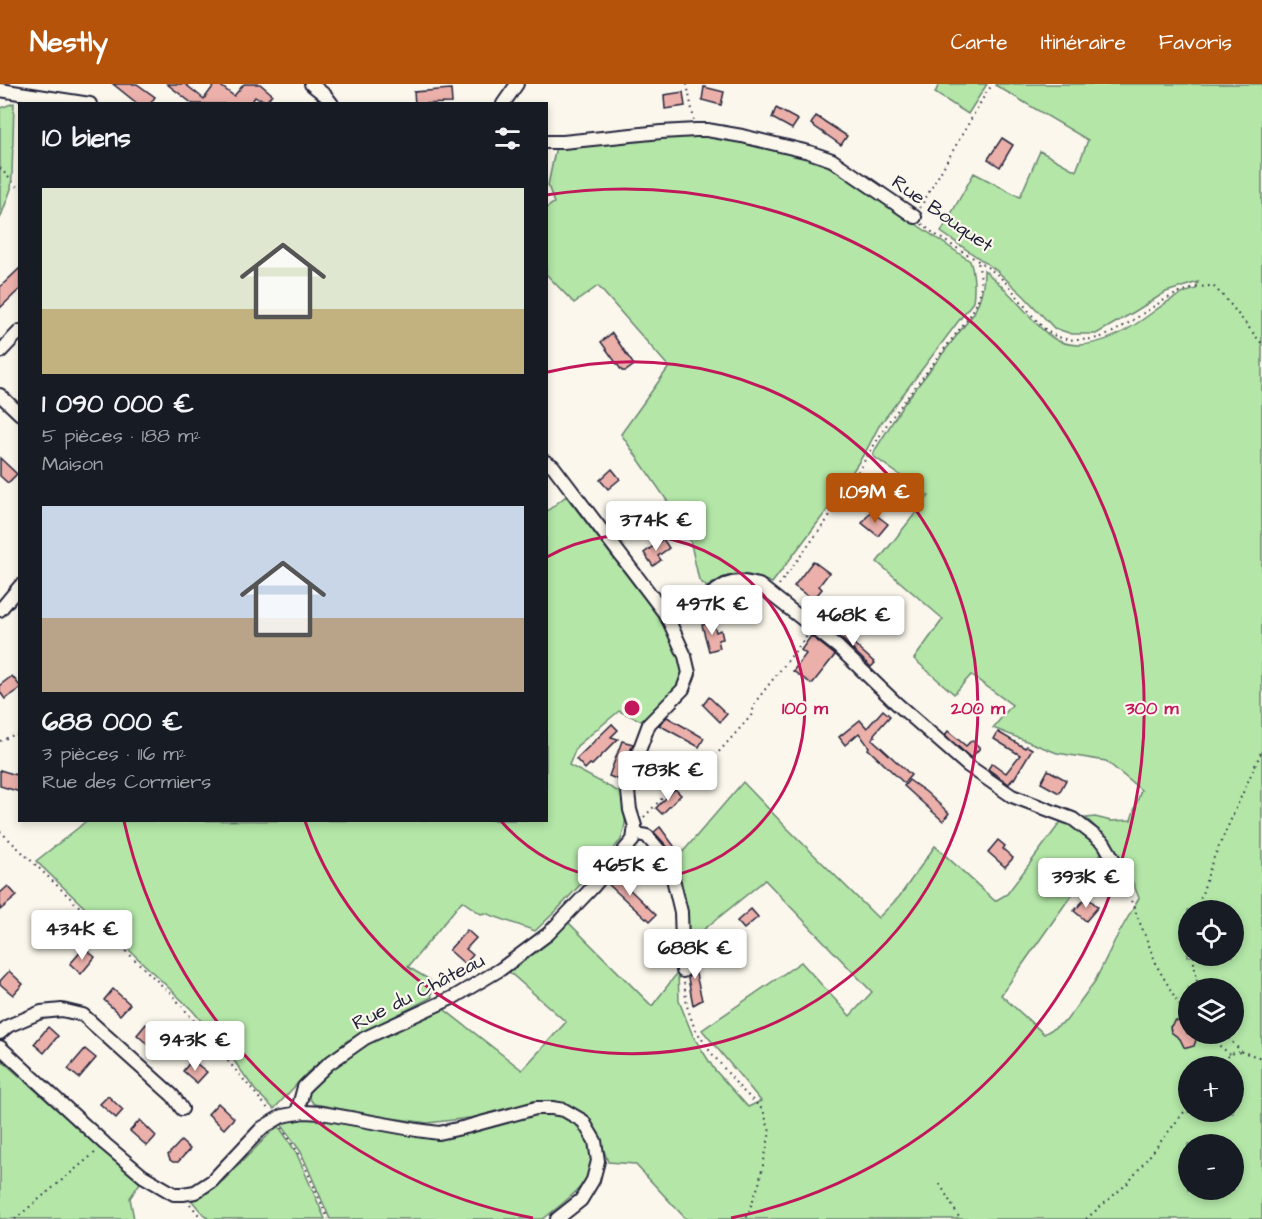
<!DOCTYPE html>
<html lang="fr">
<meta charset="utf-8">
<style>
body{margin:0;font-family:"Architects Daughter",sans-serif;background:#20242c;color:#f1f3f6;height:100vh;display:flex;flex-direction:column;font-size:22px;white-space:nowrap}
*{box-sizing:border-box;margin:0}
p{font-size:20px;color:#9ea1a6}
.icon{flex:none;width:33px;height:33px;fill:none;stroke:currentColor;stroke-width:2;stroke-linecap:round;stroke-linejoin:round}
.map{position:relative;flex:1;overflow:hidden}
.details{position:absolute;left:18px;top:18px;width:530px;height:720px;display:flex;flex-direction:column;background:#171b24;border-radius:0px;box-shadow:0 3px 9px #0003}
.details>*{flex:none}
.controls{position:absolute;left:1178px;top:816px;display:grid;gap:12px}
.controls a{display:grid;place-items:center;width:66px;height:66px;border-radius:50%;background:#171b24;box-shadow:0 3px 9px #0003;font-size:30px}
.price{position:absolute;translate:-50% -51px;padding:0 14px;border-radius:6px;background:#fff;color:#222;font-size:20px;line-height:39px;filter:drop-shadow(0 2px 3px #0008)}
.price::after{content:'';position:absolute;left:50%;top:36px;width:18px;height:14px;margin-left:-9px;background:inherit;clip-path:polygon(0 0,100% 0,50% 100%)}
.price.selected{background:#b45309;color:#fff}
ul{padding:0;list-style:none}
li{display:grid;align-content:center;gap:12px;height:318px;padding:0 24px}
li span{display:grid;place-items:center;height:186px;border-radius:0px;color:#555}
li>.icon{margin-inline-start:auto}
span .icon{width:108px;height:108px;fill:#fffc;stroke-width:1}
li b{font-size:26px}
h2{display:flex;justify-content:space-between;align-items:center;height:72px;padding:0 24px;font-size:26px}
header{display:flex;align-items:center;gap:36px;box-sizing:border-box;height:84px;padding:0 30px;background:#b45309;color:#fff}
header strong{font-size:28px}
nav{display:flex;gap:33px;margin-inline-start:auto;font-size:21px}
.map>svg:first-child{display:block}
</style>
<header>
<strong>Nestly</strong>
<nav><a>Carte</a><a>Itinéraire</a><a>Favoris</a></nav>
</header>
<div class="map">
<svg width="1262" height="1135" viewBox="0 0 1262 1135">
<rect width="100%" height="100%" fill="#fbf7ec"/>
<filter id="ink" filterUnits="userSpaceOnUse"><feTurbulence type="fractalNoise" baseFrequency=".0167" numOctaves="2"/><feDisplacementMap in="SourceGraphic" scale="12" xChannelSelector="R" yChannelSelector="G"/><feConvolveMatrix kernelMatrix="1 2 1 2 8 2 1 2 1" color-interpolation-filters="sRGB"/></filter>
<g filter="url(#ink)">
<g fill="#b3e6a7" stroke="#6a8471" stroke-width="1.5" fill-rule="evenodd">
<path d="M939 0H987L968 30 935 9Z"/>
<path d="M996 0H1262V1135H686L635 1080 608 1078 602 1061 592 1044 573 1024 557 1018H538L486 1032 428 1039 391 1034 314 1020 309 1014 310 1005 319 993 352 968 441 923 522 986 566 938 507 886 566 836 652 922 678 888 679 917 693 952 714 985 748 1023 761 1017 702 946 801 878 850 932 872 908 765 796 687 859 675 777 743 698 785 742 878 834 899 813 935 762 995 817 1007 810 1063 735 1089 749 1104 765 1001 911 1044 950 1066 937 1095 897 1115 856 1139 814 1127 784 1110 757 1086 734 1095 733 1111 737 1131 736 1141 706 1106 677 1057 669 993 644 1012 621 971 591 954 610 914 575 943 535 877 478 929 412 873 372 875 366 903 321 974 229C981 213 984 204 984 186 995 196 1007 206 1017 218 1029 230 1039 245 1053 254 1078 270 1114 255 1136 240 1156 227 1172 211 1196 205L1198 198 1166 208 1134 228 1096 250H1072L1054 244 1024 212 996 186 941 148 974 89 1020 113 1040 67 1076 87 1088 56 995 1ZM1188 826H1233V872H1188ZM1188 904H1233V950H1188ZM1188 982H1233V1028H1188ZM1188 1060H1233V1106H1188Z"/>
<path d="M14 19 12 92 11 105 0 135V24Z"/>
<path d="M683 52 715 53 794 68 819 77 855 97 882 117 970 177C975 191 975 203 973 218L879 342 867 365 834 417 772 499C744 487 733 485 707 503L699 496 688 447 621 350 669 283 598 202 574 219 546 190V124L554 119 548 101 556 62Z"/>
<path d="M566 412 669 547 683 578 684 594 670 612 642 637 619 627 577 662 569 681 621 709C627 727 627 738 621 756L556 827 535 847 485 829 481 830 462 817 408 883 430 896 432 913 347 957 308 988 274 1025 255 1006 227 967 192 926 36 777 78 744 86 737 546 736V428Z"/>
<path d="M0 975 140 1099 130 1114 134 1135H0Z"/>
<path d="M556 1028C576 1038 590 1047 591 1072 591 1076 592 1082 591 1086 587 1102 556 1125 543 1135H330L301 1068 281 1040 286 1037 307 1033 391 1048 436 1054 499 1041 535 1029Z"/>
<path d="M278 1041 296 1068 325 1135H209L203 1130 192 1117 224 1096Z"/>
</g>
<g fill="#ebb0aa" stroke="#22223b" stroke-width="1.5">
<path d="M113 0H137L155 13 150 20H138Z"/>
<path d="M167 0H185L204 15 215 0H218L234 12 244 0H260L272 10 266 18 260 14 258 15 255 13 250 20H193Z"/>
<path d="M704 3 724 8 721 21 702 16Z"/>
<path d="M451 5 452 19 415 20 414 8Z"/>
<path d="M683 8 685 22 665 25 664 11Z"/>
<path d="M776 24 798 36 792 45 772 34Z"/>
<path d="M816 32 847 52 841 61 811 40Z"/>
<path d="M1002 54 1013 61 1000 83 988 75Z"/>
<path d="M20 184V205L0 224V203Z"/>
<path d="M612 249 634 281 626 287H622L601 258Z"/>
<path d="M0 374 17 390 8 399 0 392Z"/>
<path d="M612 385 620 395 608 405 600 396Z"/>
<path d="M871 427 888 440 878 452 862 439Z"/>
<path d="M663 455 669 464 658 472 661 476 653 482 644 469Z"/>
<path d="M813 477 829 489 819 502 822 505 813 516 794 502Z"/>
<path d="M713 538 716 548 721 546 723 555 718 556 720 564 709 567 702 541Z"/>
<path d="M834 542 875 579 871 583 844 557 830 546Z"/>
<path d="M811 552 835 571 812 600 793 587 806 570 801 566Z"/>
<path d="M12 592 20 602V605L5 615 0 608V601Z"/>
<path d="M709 613 727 630 720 638 703 621Z"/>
<path d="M883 626 890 632 874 650 875 652 872 655 911 691 904 699 868 665 869 663 859 649 845 661 839 653 860 636 867 644Z"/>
<path d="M667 633 704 654 699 663 659 641Z"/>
<path d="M612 640 618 646 611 653 618 655 592 681 590 680 585 685 576 675Z"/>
<path d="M948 647 966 662 972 656 980 664 971 674 945 651Z"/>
<path d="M998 648 1025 664 1027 662 1032 665 1014 695 1013 694 1009 700 988 685 992 679 1006 689 1020 671 994 655Z"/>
<path d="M622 657 633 660 619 696 609 692Z"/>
<path d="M0 686 20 692V708L0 702Z"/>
<path d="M1048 686 1066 696 1059 709 1041 699Z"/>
<path d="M909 696 926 708 949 729 943 737 904 702Z"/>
<path d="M675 705 681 711 662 730 656 724Z"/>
<path d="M660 743 677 766 673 769 654 748Z"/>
<path d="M998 756 1005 762 1003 765 1013 774 1005 783 988 768Z"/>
<path d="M616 789 628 800 626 802 656 831 650 837 647 834 646 835 607 799Z"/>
<path d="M8 802 17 812 0 826V809Z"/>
<path d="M1087 813 1098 823 1086 837 1074 827Z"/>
<path d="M751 825 758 833 744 845 737 837Z"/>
<path d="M48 840 62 852 52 863 39 851Z"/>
<path d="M467 846 476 854 466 865 473 871 465 880 449 866Z"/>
<path d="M84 864 95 873 81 890 70 880Z"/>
<path d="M699 872 704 879 695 886 702 916 693 921 688 894 691 887V874Z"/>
<path d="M9 887 23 900 13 911 0 900V897Z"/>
<path d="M113 905 130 920 120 931 104 916Z"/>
<path d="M1175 937H1179L1183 939 1187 949 1195 951 1196 956 1194 962 1187 964 1184 963 1180 955 1171 948 1170 943Z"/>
<path d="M146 940 162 954 153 965 137 951Z"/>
<path d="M48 943 58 952 44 969 34 960Z"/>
<path d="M85 965 96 974 79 994 68 985Z"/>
<path d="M192 976 207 988 197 999 183 987Z"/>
<path d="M108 1012 123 1026 116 1034 100 1020Z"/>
<path d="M218 1019 234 1034 224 1045 208 1030Z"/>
<path d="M140 1036 156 1052 147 1062 130 1047Z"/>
<path d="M181 1057 190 1065 178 1078H173L170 1076 168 1071Z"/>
</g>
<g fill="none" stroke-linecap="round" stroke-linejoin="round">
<defs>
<g id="minor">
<path d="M311 0 326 12 332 20"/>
<path d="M0 6 90 20"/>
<path d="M503 20 517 0"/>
<path d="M546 58H563L661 48 696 46H707L742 52 809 68 832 76 915 133"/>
<path d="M0 268 20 247"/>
<path d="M0 311 20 330"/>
<path d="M0 526 20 502"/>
<path d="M669 537 725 501C737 496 746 498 759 501L838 563 896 619 967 681 1012 712 1073 735 1104 759 1115 778"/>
<path d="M634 749 647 752 669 778 681 828 683 887"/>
<path d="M0 949 8 942 41 928 62 926 83 931 173 1012 182 1025"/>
<path d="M0 963 105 1060 143 1092 174 1110H183L195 1108 212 1097 262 1044 282 1032 304 1028 322 1029 417 1046 439 1049 466 1043 536 1024H552L564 1026 583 1037 595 1057 598 1077 593 1096 581 1116 557 1135"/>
<path d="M297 1029 304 1003 328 980 365 954 454 913 501 885 548 850 592 804 633 756 635 742 630 726 627 699 649 640 683 605 689 589 685 572 669 537 663 527 553 382 546 378"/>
</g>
</defs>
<use href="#minor" stroke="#22223b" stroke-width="16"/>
<g stroke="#22223b" stroke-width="2" stroke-dasharray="1.5 4.5" stroke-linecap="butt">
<path d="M687 0 694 36"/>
<path d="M0 84 20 106"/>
<path d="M920 124 986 9 993 0"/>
<path d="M922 140C948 163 984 175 1007 200 1020 214 1038 243 1053 251 1071 259 1099 257 1115 247 1148 229 1173 202 1213 202L1226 215 1262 260"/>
<path d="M779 501 833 428 889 337 969 233C982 213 983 202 978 178"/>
<path d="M0 657 16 650 20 652"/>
<path d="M644 733 702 673 716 671 751 632 756 617 807 552"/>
<path d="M0 747 174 913 270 1027"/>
<path d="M1120 789 1158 884 1183 927 1188 932"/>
<path d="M1197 826 1212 778 1262 666"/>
<path d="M1194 872V879L1198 904"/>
<path d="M684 899 687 922 694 943 709 966 741 1005 763 1026 770 1048 759 1100 746 1135"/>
<path d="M1206 950 1217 960 1230 970"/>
<path d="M1224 950 1242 968 1262 974"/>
<path d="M1220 982 1230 970 1241 968"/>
<path d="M282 1044 300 1071 328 1135"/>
<path d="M940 1100 960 1135"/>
<path d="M190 1120 202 1135"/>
<path d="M15 1135 96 1068"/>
<path d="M1086 1135 1128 1099 1188 1023"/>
</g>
<use href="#minor" stroke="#fbf7ec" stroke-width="12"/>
</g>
</g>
<g fill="none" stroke="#c2185b" stroke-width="3">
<path d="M547 473A173 173 0 1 1 501 737"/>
<path d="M548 288A346 346 0 1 1 305 737"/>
<path d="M533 1134A520 520 0 0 1 124 737M546 111A520 520 0 0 1 731 1134"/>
</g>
<g text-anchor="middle" stroke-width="4.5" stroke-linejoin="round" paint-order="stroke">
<g font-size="20" fill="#22223b" stroke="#fbf7ec">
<text transform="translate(943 129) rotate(35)" y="7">Rue Bouquet</text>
<text transform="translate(418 907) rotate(-27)" y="7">Rue du Château</text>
</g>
</g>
<circle cx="632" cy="624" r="9" fill="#c2185b" stroke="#fbf7ec" stroke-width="3"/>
<g font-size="18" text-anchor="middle" font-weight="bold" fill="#c2185b" stroke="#fbf7ec" stroke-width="4.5" stroke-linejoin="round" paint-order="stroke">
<text x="805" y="630">100 m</text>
<text x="978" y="630">200 m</text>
<text x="1152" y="630">300 m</text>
</g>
</svg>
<div class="controls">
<a><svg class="icon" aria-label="locate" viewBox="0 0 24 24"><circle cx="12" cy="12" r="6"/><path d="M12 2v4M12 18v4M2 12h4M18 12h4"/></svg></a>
<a><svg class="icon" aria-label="layers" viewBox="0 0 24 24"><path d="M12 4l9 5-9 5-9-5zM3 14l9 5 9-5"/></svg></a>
<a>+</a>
<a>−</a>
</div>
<b class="price selected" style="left:875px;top:440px">1.09M €</b>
<b class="price" style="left:656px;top:468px">374K €</b>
<b class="price" style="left:712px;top:552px">497K €</b>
<b class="price" style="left:853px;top:563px">468K €</b>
<b class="price" style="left:668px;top:718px">783K €</b>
<b class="price" style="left:630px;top:813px">465K €</b>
<b class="price" style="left:1086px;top:825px">393K €</b>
<b class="price" style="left:82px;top:877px">434K €</b>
<b class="price" style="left:695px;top:896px">688K €</b>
<b class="price" style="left:195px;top:988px">943K €</b>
<section class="details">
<h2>10 biens<svg class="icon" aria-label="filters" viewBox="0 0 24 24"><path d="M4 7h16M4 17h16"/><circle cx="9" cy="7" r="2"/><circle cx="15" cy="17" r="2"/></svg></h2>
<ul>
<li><span style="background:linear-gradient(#dfe7d0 65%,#c2b280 0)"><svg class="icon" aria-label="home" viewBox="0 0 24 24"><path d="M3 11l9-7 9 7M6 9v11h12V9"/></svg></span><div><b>1 090 000 €</b><p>5 pièces · 188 m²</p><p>Maison</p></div></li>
<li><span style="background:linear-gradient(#c9d6e8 60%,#b9a48a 0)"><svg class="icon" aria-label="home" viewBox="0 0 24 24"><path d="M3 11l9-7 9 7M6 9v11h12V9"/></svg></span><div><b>688 000 €</b><p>3 pièces · 116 m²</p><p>Rue des Cormiers</p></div></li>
</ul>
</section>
</div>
